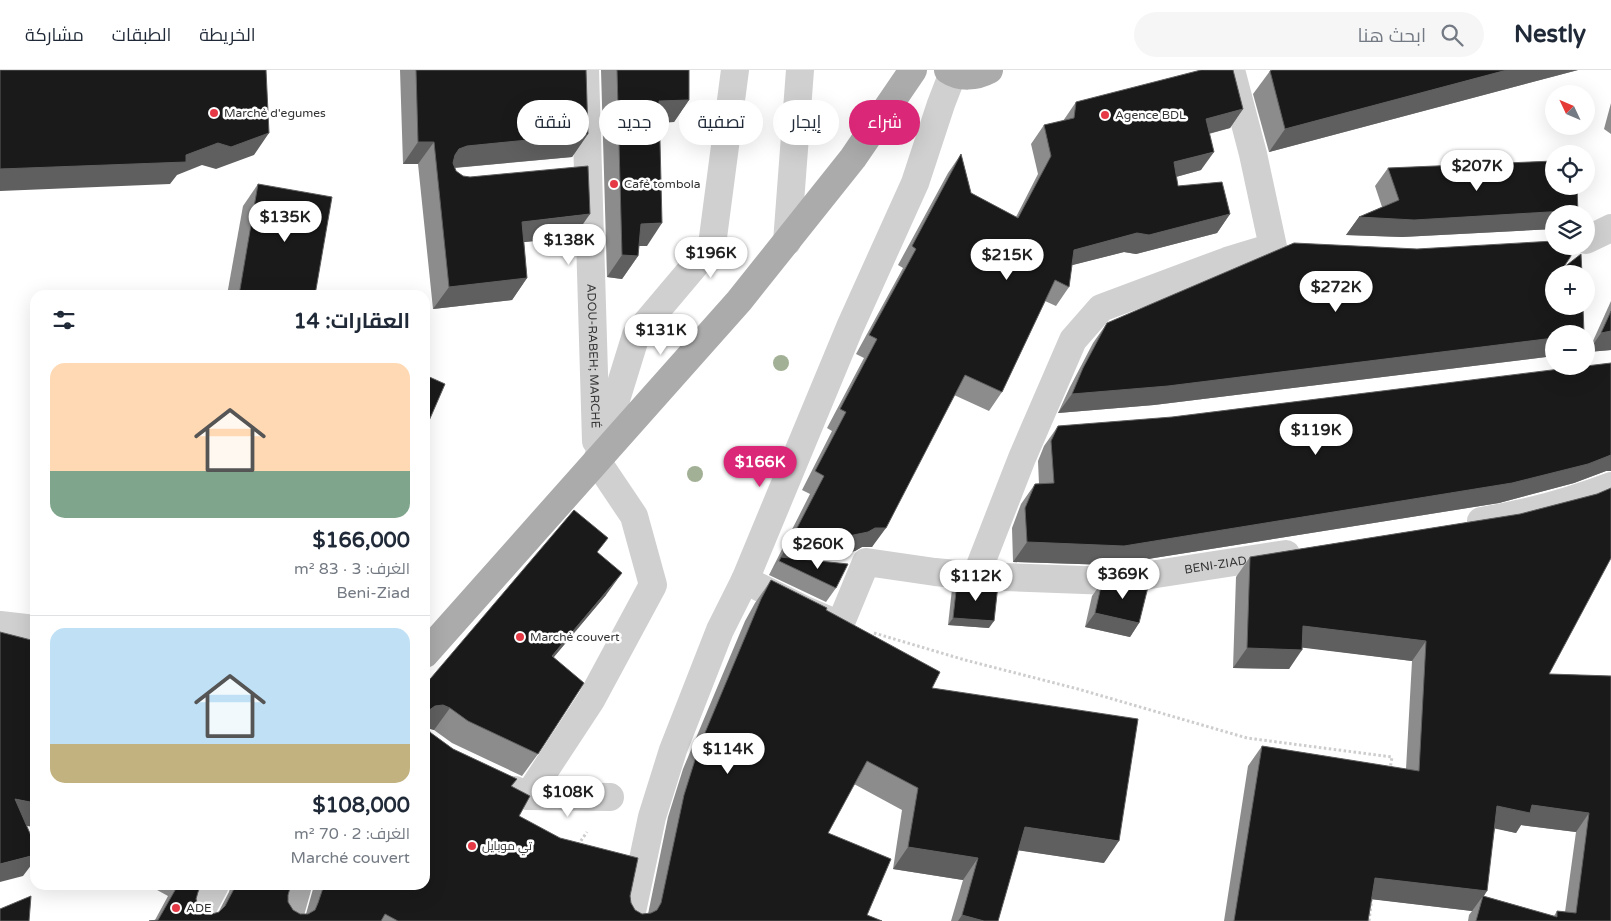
<!DOCTYPE html>
<html lang="ar">
<meta charset="utf-8">
<style>
body{margin:0;font-family:"Varela Round",Cairo,sans-serif;background:#f6f6f7;color:#1f2937;direction:rtl;height:100vh;display:flex;flex-direction:column;font-size:19px;white-space:nowrap}
*{box-sizing:border-box;margin:0}
p{font-size:16px;color:#747a83}
.icon{flex:none;width:28px;height:28px;fill:none;stroke:currentColor;stroke-width:2;stroke-linecap:round;stroke-linejoin:round}
.map{position:relative;flex:1;overflow:hidden;direction:ltr}
.side{position:absolute;left:30px;top:220px;width:400px;height:600px;display:flex;flex-direction:column;background:#fff;border-radius:15px;box-shadow:0 5px 20px #0002;direction:rtl}
.side>*{flex:none}
.hud{position:absolute;left:445px;top:30px;width:475px;height:45px;direction:rtl;display:flex;gap:10px}
.needle{width:32px;rotate:314deg}
.controls{position:absolute;left:1545px;top:15px;display:grid;gap:10px}
.controls a{display:grid;place-items:center;width:50px;height:50px;border-radius:50%;background:#fff;box-shadow:0 5px 20px #0002;font-size:25px}
.price{position:absolute;translate:-50% -42px;padding:0 11px;border-radius:18px;background:#fff;color:#222;font-size:16px;line-height:32px;filter:drop-shadow(0 1px 2px #0008)}
.price::after{content:'';position:absolute;left:50%;top:30px;width:15px;height:11px;margin-left:-8px;background:inherit;clip-path:polygon(0 0,100% 0,50% 100%)}
.price.on{background:#db2777;color:#fff}
ul{padding:0;list-style:none}
li{display:grid;align-content:center;gap:10px;height:265px;padding:0 20px}
li+li{border-top:1px solid #e0e1e3}
li span{display:grid;place-items:center;height:155px;border-radius:15px;color:#555}
li>.icon{margin-inline-start:auto}
span .icon{width:90px;height:90px;fill:#fffc;stroke-width:1}
li b{font-size:21px}
h2{display:flex;justify-content:space-between;align-items:center;height:60px;padding:0 20px;font-size:21px}
.chip{padding:0 18px;border-radius:22px;background:#fff;box-shadow:0 5px 20px #0002;font-size:18px;line-height:45px}
.chip.on{background:#db2777;color:#fff}
header{display:flex;align-items:center;gap:30px;box-sizing:border-box;height:70px;padding:0 25px;background:#fff;border-bottom:1px solid #e0e1e3}
header strong{font-size:24px}
nav{display:flex;gap:28px;margin-inline-start:auto;font-size:18px}
.search{width:350px;height:45px;background:#f6f6f7;display:flex;align-items:center;gap:12px;box-sizing:border-box;padding:0 18px;border-radius:28px;color:#747a83;font-size:19px}
.map>svg:first-child{display:block}
</style>
<header>
<strong>Nestly</strong>
<div class="search"><svg class="icon" aria-label="search" viewBox="0 0 24 24"><circle cx="10" cy="10" r="6"/><path d="M15 15l6 6"/></svg>ابحث هنا</div>
<nav><a>الخريطة</a><a>الطبقات</a><a>مشاركة</a></nav>
</header>
<div class="map">
<svg width="1611" height="851" viewBox="0 0 1611 851">
<rect width="100%" height="100%" fill="#fff"/>
<g fill="none" stroke-linecap="round" stroke-linejoin="round">
<g stroke="#cdcdcd" stroke-width="3" stroke-dasharray="2.5 2.5" stroke-linecap="butt">
<path d="M874 563 965 590 1078 619 1247 668 1392 687 1390 699"/>
<path d="M578 775 587 762"/>
<path d="M1369 851 1372 827"/>
</g>
<g stroke="#d0d0d0" stroke-width="28">
<path id="s1" d="M585 0 596 371"/>
<path d="M1586 170 1611 158"/>
<path d="M787 172 800 0"/>
<path d="M597 391 636 265 712 175 735 0"/>
<path d="M1481 451C1525 444 1569 432 1611 416"/>
<path d="M976 506 1022 388 1073 270 1101 238 1227 191 1273 177 1253 84 1231 0"/>
<path id="s2" d="M745 510 803 539 840 555 866 492 935 502 976 506 1111 511 1286 484"/>
<path d="M0 555 35 559"/>
<path d="M515 720 528 726 610 727"/>
<path d="M528 726 591 630 653 515 634 446 597 391"/>
<path d="M196 851 215 815"/>
<path d="M630 851 652 747 673 680 720 560 745 510 850 257 915 113 941 34 953 3"/>
</g>
<g stroke="#ababab" stroke-width="28">
<path d="M948 0C960 8 976 7 989 0"/>
<path d="M425 584 739 231 853 88 913 0"/>
<path d="M288 851 298 815"/>
</g>
</g>
<g fill="#a2b095">
<circle cx="781" cy="293" r="8"/>
<circle cx="695" cy="404" r="8"/>
</g>
<g fill="#8c8c8c" fill-rule="evenodd">
<path d="M400 0H586L588 64 572 87 455 98 456 101 463 106 574 167 524 172 527 208 512 230 433 239 418 94H403Z"/>
<path d="M601 0H689V30L674 52 660 53 647 176H639L638 186 622 209 607 207Z"/>
<path d="M1272 0H1578L1269 82 1253 24 1270 1Z"/>
<path d="M1076 32 1243 39 1230 58 1209 64 1201 100 1176 107 1178 116 1230 144 1217 163 1136 184 1124 182 1072 195 1069 217 1056 236 1045 231 1002 322 989 341 954 325 872 477H862L855 481 812 490 836 518 826 532 769 505 810 424 802 420 832 361 827 358 864 288 856 284 903 198 898 195 948 103 961 84 971 123 1016 147 1038 104 1031 74 1044 55 1063 51Z"/>
<path d="M1611 33V64L1604 59Z"/>
<path d="M1554 91 1578 144H1554V159L1402 167 1346 165 1359 147 1382 137 1375 116 1388 98Z"/>
<path d="M258 114 315 225H227L243 136Z"/>
<path d="M1563 198 1554 264V286L1154 335 1058 343 1070 317 1093 273 1107 253Z"/>
<path d="M1611 231V280L1588 282Z"/>
<path d="M1058 356 1606 401 1574 413 1499 433 1110 495 1013 492 1012 458 1021 434 1035 414H1039L1038 391 1044 376Z"/>
<path d="M1597 424 1549 604 1611 606V851H1468L1469 845 1472 841 1372 829 1368 851H1224L1248 696 1262 676 1406 699 1412 591 1302 577 1289 599 1233 598 1236 507 1250 487 1520 444ZM1521 755 1576 762 1565 842 1557 841 1554 846 1484 826 1495 758 1516 763Z"/>
<path d="M598 483 606 525 554 587 538 684 522 706 452 673 434 660 427 658 431 663 453 679 517 709 512 716 519 746 630 826 631 833 635 840 642 844H648L668 747 683 699 745 551 755 533 771 510 826 540 932 618 1104 793 1018 780 998 851H951L963 810 893 799 902 740 854 714 828 763 867 845 882 851H149L155 850 168 826 148 815H201L198 822 196 829 199 838 205 843 212 844 218 843 229 822 231 815H291L288 825V832L293 840 300 844H306L313 819V815H425V615Z"/>
<path d="M957 512 989 558 948 555 952 519Z"/>
<path d="M1102 512 1139 553 1130 567 1085 557 1092 526Z"/>
</g>
<g fill="#5f5f5f">
<path d="M1507 0H1578L1269 82 1285 59Z"/>
<path d="M689 30 674 52 644 53 659 31Z"/>
<path d="M1243 39 1230 58 1192 68 1206 49Z"/>
<path d="M269 63 254 85 216 99 202 95 177 105 170 114 0 121V99L218 73Z"/>
<path d="M588 64 572 87 451 98 455 85 459 79 467 76Z"/>
<path d="M418 72H434L418 94H403Z"/>
<path d="M1214 82 1201 100 1161 111 1174 92Z"/>
<path d="M1566 141 1573 142 1572 144H1554V159L1402 167 1346 165 1359 147Z"/>
<path d="M590 144 574 167 506 174 522 152Z"/>
<path d="M1230 144 1217 163 1136 184 1124 182 1061 198 1074 180 1137 163Z"/>
<path d="M662 153 647 176H625L641 154Z"/>
<path d="M622 185 638 186 622 209 607 207Z"/>
<path d="M527 208 512 230 433 239 449 217Z"/>
<path d="M1611 261V280L1588 282 1601 263Z"/>
<path d="M1554 268V286L1154 335 1058 343 1072 324Z"/>
<path d="M1611 385V401H1606L1574 413 1499 433 1110 495 1013 492 1027 472Z"/>
<path d="M875 458H886L872 477H862L855 481 786 495 781 487 773 498 786 479Z"/>
<path d="M622 503 606 525 536 608 552 586Z"/>
<path d="M1095 543 1139 553 1130 567 1085 557Z"/>
<path d="M953 548 994 551 989 558 948 555Z"/>
<path d="M1303 556 1426 571 1412 591 1289 576Z"/>
<path d="M1247 578 1302 580 1289 599 1233 598Z"/>
<path d="M443 635 450 638 434 660 427 658H425V646L428 641 435 636Z"/>
<path d="M15 729 35 733V754L33 757 0 751Z"/>
<path d="M1532 735 1589 743 1576 762 1521 755 1516 763 1483 756 1497 736Z"/>
<path d="M1025 757 1119 771 1104 793 1009 779Z"/>
<path d="M908 777 978 788 963 810 893 799Z"/>
<path d="M35 785V790L23 806 0 812V794Z"/>
<path d="M1375 808 1487 821 1482 829 1483 826 1472 841 1361 828Z"/>
<path d="M962 845 984 851H958Z"/>
</g>
<g fill="#1a1a1a" stroke="#5f5f5f">
<path d="M0 0H266L269 63 231 77 218 73 186 85V92L0 99Z"/>
<path d="M416 0H586L588 64 467 76 459 79 455 85 453 93 456 101 463 106 470 107 588 96 590 144 522 152 527 208 449 217 434 72H418Z"/>
<path d="M617 0H689V30L659 31 662 153 641 154 638 186 622 185Z"/>
<path d="M1201 0H1233L1243 39 1206 49 1214 82 1174 92 1178 116 1222 112 1230 144 1149 165 1137 163 1074 180 1069 217 1055 210 1002 322 965 305 886 458H875L868 462 786 479 824 406 815 401 846 342 840 339 877 269 869 265 916 179 912 176 961 84 971 123 1018 148 1051 86 1044 55 1074 48 1076 32Z"/>
<path d="M1272 0H1507L1285 59 1270 1Z"/>
<path d="M1554 91V116H1577L1578 144H1575L1573 142 1566 141 1414 150 1359 147 1399 130 1388 98Z"/>
<path d="M258 114 332 127 315 225H239Z"/>
<path d="M1554 171V176H1569L1571 186 1563 198 1581 184 1582 204H1554V236H1583L1584 264H1554V268L1168 316 1072 324 1083 298 1107 253 1294 173 1417 179Z"/>
<path d="M1611 241V261L1601 263Z"/>
<path d="M1611 293V385L1588 394 1512 413 1124 476 1027 472 1025 438 1035 414 1054 413 1051 371 1058 356 1172 347 1584 296H1585V298L1586 296Z"/>
<path d="M425 305 445 314 425 360Z"/>
<path d="M1611 418V488L1549 604 1611 606V851H1476L1483 826 1557 847V841L1576 843 1589 743 1532 735 1530 743 1497 736 1487 821 1375 808 1368 851H1234L1262 676 1419 701 1426 571 1303 556 1302 580 1247 578 1250 487 1520 444 1597 424Z"/>
<path d="M574 440 608 468 597 482 622 503 552 586 584 613 538 684 468 651 450 638 443 635 435 636 428 641 425 649 426 657 431 663 453 679 517 709 511 716 530 726 519 746 560 768 638 788 630 826 631 833 635 840 642 844 651 843 657 840 661 833 684 725 699 677 761 529 771 510 827 538 826 540 940 602 932 618 1138 649 1119 771 1025 757 998 851H984L962 845 978 788 908 777 918 718 867 691 828 763 891 789 867 845 882 851H398L385 844 381 851H149L158 850 178 815H201L198 822 196 829 199 838 205 843 212 844 219 842 225 836 236 815H291L288 825V832L293 840 300 844H308L315 840 318 833 324 815H425V615Z"/>
<path d="M781 487 848 494 836 518 779 491Z"/>
<path d="M1150 509 1139 553 1095 543 1102 512 1123 513Z"/>
<path d="M957 512 998 515 994 551 953 548Z"/>
<path d="M0 562 35 571V733L15 729 35 775V785L0 794Z"/>
<path d="M31 826 29 851H0V839Z"/>
</g>
<g fill="#e63946" stroke="#fff" stroke-width="2">
<circle cx="214" cy="43" r="5"/>
<circle cx="1105" cy="45" r="5"/>
<circle cx="614" cy="114" r="5"/>
<circle cx="520" cy="567" r="5"/>
<circle cx="472" cy="776" r="5"/>
<circle cx="176" cy="838" r="5"/>
</g>
<g text-anchor="middle" stroke-width="5" stroke-linejoin="round" paint-order="stroke">
<g font-size="12" fill="#333" stroke="#fff" text-anchor="start">
<text x="224" y="47">Marché d'egumes</text>
<text x="1115" y="49">Agence BDL</text>
<text x="624" y="118">Café tombola</text>
<text x="530" y="571">Marché couvert</text>
<text x="482" y="780">تي موبايل</text>
<text x="186" y="842">ADE</text>
</g>
<g font-size="12" fill="#333" stroke="#fff">
<text dy="4" stroke="none"><textPath href="#s1" startOffset="286">ADOU-RABEH; MARCHÉ</textPath></text>
<text dy="4" stroke="none"><textPath href="#s2" startOffset="525">BENI-ZIAD</textPath></text>
</g>
</g>
</svg>
<div class="controls">
<a><svg class="needle" viewBox="-14 -14 28 28"><path d="M0-13l5 13h-10z" fill="#e53935"/><path d="M0 13l5-13h-10z" fill="#747a83"/></svg></a>
<a><svg class="icon" aria-label="locate" viewBox="0 0 24 24"><circle cx="12" cy="12" r="6"/><path d="M12 2v4M12 18v4M2 12h4M18 12h4"/></svg></a>
<a><svg class="icon" aria-label="layers" viewBox="0 0 24 24"><path d="M12 4l9 5-9 5-9-5zM3 14l9 5 9-5"/></svg></a>
<a>+</a>
<a>−</a>
</div>
<b class="price" style="left:1477px;top:122px">$207K</b>
<b class="price" style="left:285px;top:173px">$135K</b>
<b class="price" style="left:569px;top:196px">$138K</b>
<b class="price" style="left:711px;top:209px">$196K</b>
<b class="price" style="left:1007px;top:211px">$215K</b>
<b class="price" style="left:1336px;top:243px">$272K</b>
<b class="price" style="left:661px;top:286px">$131K</b>
<b class="price" style="left:1316px;top:386px">$119K</b>
<b class="price on" style="left:760px;top:418px">$166K</b>
<b class="price" style="left:818px;top:500px">$260K</b>
<b class="price" style="left:1123px;top:530px">$369K</b>
<b class="price" style="left:976px;top:532px">$112K</b>
<b class="price" style="left:728px;top:705px">$114K</b>
<b class="price" style="left:568px;top:748px">$108K</b>
<div class="hud">
<a class="chip on">شراء</a>
<a class="chip">إيجار</a>
<a class="chip">تصفية</a>
<a class="chip">جديد</a>
<a class="chip">شقة</a>
</div>
<section class="side">
<h2>العقارات: 14<svg class="icon" aria-label="filters" viewBox="0 0 24 24"><path d="M4 7h16M4 17h16"/><circle cx="9" cy="7" r="2"/><circle cx="15" cy="17" r="2"/></svg></h2>
<ul>
<li><span style="background:linear-gradient(#ffd9b3 70%,#7fa58c 0)"><svg class="icon" aria-label="home" viewBox="0 0 24 24"><path d="M3 11l9-7 9 7M6 9v11h12V9"/></svg></span><div><b>$166,000</b><p>الغرف: 3 · 83 m²</p><p>Beni-Ziad</p></div></li>
<li><span style="background:linear-gradient(#bfe0f5 75%,#c2b280 0)"><svg class="icon" aria-label="home" viewBox="0 0 24 24"><path d="M3 11l9-7 9 7M6 9v11h12V9"/></svg></span><div><b>$108,000</b><p>الغرف: 2 · 70 m²</p><p>Marché couvert</p></div></li>
</ul>
</section>
</div>
